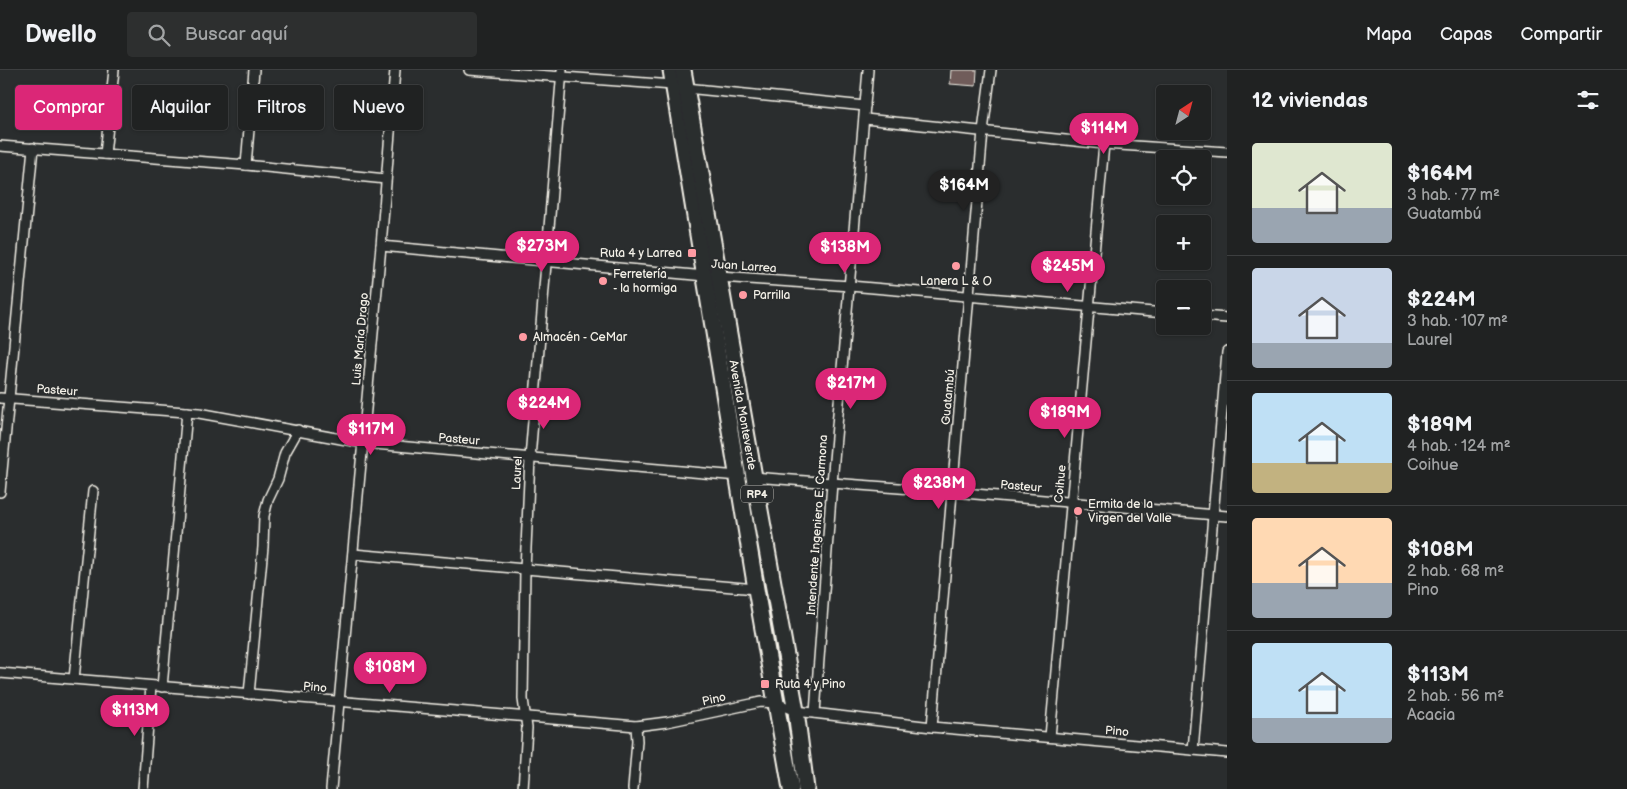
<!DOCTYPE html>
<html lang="es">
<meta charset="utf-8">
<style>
body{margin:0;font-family:"Balsamiq Sans",sans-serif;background:#2d2f2f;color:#f1f3f6;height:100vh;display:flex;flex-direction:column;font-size:19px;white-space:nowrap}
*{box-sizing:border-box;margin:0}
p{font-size:16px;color:#a2a4a5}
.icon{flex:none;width:28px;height:28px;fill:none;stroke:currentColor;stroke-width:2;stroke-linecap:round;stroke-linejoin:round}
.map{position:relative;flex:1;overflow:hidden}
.panel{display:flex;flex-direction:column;background:#202222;width:400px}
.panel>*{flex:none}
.guide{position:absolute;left:15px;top:15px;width:475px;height:45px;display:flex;gap:10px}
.needle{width:32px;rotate:36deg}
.fabs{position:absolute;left:1156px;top:15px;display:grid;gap:10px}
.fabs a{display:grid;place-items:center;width:55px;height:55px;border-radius:5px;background:#202222;box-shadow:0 1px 4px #0004,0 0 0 1px #3d3f40;font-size:25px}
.price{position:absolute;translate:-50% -42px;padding:0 11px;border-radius:18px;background:#db2777;color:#fff;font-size:16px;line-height:32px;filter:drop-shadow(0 1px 2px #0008)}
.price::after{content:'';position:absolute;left:50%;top:30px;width:15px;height:11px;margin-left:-8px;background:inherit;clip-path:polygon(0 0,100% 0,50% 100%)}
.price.active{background:#222;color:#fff}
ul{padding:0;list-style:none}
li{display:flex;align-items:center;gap:15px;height:125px;padding:0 25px}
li+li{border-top:1px solid #3d3f40}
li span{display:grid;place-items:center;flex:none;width:140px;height:100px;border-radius:5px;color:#555}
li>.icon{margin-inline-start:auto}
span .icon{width:60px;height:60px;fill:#fffc;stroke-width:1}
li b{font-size:21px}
h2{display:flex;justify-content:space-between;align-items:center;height:60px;padding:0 25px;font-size:21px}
.chip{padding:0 18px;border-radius:5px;background:#202222;box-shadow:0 1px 4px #0004,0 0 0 1px #3d3f40;font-size:18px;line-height:45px}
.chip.active{background:#db2777;color:#fff}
header{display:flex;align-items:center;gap:30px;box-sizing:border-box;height:70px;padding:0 25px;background:#202222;border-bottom:1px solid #3d3f40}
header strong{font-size:24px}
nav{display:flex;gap:28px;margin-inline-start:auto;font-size:18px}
.search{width:350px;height:45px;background:#2d2f2f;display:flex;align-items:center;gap:12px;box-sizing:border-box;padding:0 18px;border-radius:5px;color:#a2a4a5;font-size:19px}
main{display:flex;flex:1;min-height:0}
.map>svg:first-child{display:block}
</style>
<header>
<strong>Dwello</strong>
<div class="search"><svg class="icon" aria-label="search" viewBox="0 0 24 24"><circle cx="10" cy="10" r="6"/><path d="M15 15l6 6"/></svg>Buscar aquí</div>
<nav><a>Mapa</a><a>Capas</a><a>Compartir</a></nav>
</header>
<main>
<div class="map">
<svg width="1227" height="719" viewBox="0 0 1227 719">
<rect width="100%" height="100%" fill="#2a2d2e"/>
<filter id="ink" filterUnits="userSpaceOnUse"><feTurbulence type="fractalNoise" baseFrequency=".02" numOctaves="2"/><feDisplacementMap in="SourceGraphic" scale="10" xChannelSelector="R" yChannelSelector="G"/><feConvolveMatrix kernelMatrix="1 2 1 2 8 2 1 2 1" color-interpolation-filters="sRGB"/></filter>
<g filter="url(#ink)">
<path fill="#6f5c5a" stroke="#f4f1e8" d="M951 0H977L976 16 950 14Z"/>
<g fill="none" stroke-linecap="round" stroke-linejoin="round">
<defs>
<g id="minor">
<path d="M469 0 673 15"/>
<path d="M686 18 865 36"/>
<path d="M865 49 1104 74 1227 82"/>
<path d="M0 76 246 95 386 109"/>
<path d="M105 84 114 0"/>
<path d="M246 95 254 0"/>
<path d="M381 176 705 206 850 216 1165 243"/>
<path d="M1202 246 1227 248"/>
<path d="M0 328 199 343 363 373 738 406"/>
<path d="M754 407 952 422 1227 446"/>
<path d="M0 422 33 78"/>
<path d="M353 484 756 519"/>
<path d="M0 603 636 656 667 652 761 632 776 633 796 641 932 657 1227 683"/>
<path d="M74 609 93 421"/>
<path d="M162 617 187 342"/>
<path d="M249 624 263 477 264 446 268 430 278 409 285 383 298 360"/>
<path d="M815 643 832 413 868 0"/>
<path d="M932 657 983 61 991 0"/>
<path d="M1050 667 1104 74"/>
<path d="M1193 680 1227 282"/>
<path d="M143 719 151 616"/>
<path d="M331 719 381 176 395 0"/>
<path d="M523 719 527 658 523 629 525 500 530 388 562 0"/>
<path d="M633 719 637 671 636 656"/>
</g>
<g id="primary">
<path d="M671 0 756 519 791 719"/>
<path d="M683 0 754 407 796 641 806 719"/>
</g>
</defs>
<use href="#minor" stroke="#f4f1e8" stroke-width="12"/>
<use href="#primary" stroke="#f4f1e8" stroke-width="19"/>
<use href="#minor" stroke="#2a2d2e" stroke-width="9"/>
<use href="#primary" stroke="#2a2d2e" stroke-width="15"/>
</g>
</g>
<g fill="#ff9aa2" stroke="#2a2d2e" stroke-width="2">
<rect x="687" y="178" width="10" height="10" rx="2.5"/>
<circle cx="956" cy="196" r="5"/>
<circle cx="603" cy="211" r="5"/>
<circle cx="743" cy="225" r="5"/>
<circle cx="523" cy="267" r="5"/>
<circle cx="1078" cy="441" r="5"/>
<rect x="760" y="609" width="10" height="10" rx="2.5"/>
</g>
<g text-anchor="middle" stroke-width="4" stroke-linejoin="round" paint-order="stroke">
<rect fill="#2a2d2e" stroke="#b7b6b0" stroke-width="1" x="741" y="415.5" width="32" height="17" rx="4"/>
<g font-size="11" font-weight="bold" fill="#f4f1e8">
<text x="757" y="428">RP4</text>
</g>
<g font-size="12" fill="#f4f1e8" stroke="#2a2d2e" text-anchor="start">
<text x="682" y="187" text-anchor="end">Ruta 4 y Larrea</text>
<text x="613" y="208">Ferretería<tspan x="613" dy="14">- la hormiga</tspan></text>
<text x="956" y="215" text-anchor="middle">Lanera L &amp; O</text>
<text x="753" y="229">Parrilla</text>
<text x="533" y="271">Almacén - CeMar</text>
<text x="1088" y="438">Ermita de la<tspan x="1088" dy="14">Virgen del Valle</tspan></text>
<text x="775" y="618">Ruta 4 y Pino</text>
</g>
<g font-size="12" fill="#f4f1e8" stroke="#2a2d2e">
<text transform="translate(744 196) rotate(4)" y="4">Juan Larrea</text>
<text transform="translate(360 269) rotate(-85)" y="4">Luis María Drago</text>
<text transform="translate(57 320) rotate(4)" y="4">Pasteur</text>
<text transform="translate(948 327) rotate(-85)" y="4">Guatambú</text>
<text transform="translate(743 345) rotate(80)" y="4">Avenida Monteverde</text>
<text transform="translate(459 369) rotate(5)" y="4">Pasteur</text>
<text transform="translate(517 403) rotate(-87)" y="4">Laurel</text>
<text transform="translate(1060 414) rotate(-85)" y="4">Coihue</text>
<text transform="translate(1021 416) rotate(5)" y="4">Pasteur</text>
<text transform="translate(817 455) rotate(-86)" y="4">Intendente Ingeniero E. Carmona</text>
<text transform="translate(315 617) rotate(5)" y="4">Pino</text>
<text transform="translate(714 629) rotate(-12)" y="4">Pino</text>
<text transform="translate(1117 661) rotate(5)" y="4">Pino</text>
</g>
</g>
</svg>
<div class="fabs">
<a><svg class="needle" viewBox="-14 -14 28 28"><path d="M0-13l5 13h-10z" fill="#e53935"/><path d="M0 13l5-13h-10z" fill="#a2a4a5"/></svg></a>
<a><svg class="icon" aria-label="locate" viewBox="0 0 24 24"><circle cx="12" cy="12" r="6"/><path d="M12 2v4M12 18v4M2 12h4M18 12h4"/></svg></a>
<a>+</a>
<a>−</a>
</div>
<b class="price" style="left:1104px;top:85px">$114M</b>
<b class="price active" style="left:964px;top:142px">$164M</b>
<b class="price" style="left:542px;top:203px">$273M</b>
<b class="price" style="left:845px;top:204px">$138M</b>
<b class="price" style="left:1068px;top:223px">$245M</b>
<b class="price" style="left:851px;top:340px">$217M</b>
<b class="price" style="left:544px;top:360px">$224M</b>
<b class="price" style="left:1065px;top:369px">$189M</b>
<b class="price" style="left:371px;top:386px">$117M</b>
<b class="price" style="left:939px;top:440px">$238M</b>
<b class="price" style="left:390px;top:624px">$108M</b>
<b class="price" style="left:135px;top:667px">$113M</b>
<div class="guide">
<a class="chip active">Comprar</a>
<a class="chip">Alquilar</a>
<a class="chip">Filtros</a>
<a class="chip">Nuevo</a>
</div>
</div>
<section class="panel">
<h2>12 viviendas<svg class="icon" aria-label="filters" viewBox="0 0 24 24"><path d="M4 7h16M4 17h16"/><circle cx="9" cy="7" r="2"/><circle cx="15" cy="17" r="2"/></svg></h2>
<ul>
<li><span style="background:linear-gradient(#dfe7d0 65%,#9aa5b1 0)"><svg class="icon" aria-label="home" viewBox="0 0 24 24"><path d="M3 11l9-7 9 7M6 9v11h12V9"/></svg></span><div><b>$164M</b><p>3 hab. · 77 m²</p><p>Guatambú</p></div></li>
<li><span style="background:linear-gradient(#c9d6e8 75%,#9aa5b1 0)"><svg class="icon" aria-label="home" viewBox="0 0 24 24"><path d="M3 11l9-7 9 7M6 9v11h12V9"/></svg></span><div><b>$224M</b><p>3 hab. · 107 m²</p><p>Laurel</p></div></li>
<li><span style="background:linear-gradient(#bfe0f5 70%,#c2b280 0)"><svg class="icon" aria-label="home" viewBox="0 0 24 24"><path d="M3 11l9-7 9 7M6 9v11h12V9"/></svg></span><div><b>$189M</b><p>4 hab. · 124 m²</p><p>Coihue</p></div></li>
<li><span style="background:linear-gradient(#ffd9b3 65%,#9aa5b1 0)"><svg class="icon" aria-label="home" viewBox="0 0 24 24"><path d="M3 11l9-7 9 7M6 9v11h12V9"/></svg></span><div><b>$108M</b><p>2 hab. · 68 m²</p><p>Pino</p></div></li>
<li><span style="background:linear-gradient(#bfe0f5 75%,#9aa5b1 0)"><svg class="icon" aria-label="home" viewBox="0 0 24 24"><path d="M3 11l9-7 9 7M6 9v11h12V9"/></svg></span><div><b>$113M</b><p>2 hab. · 56 m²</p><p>Acacia</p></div></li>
</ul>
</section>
</main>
